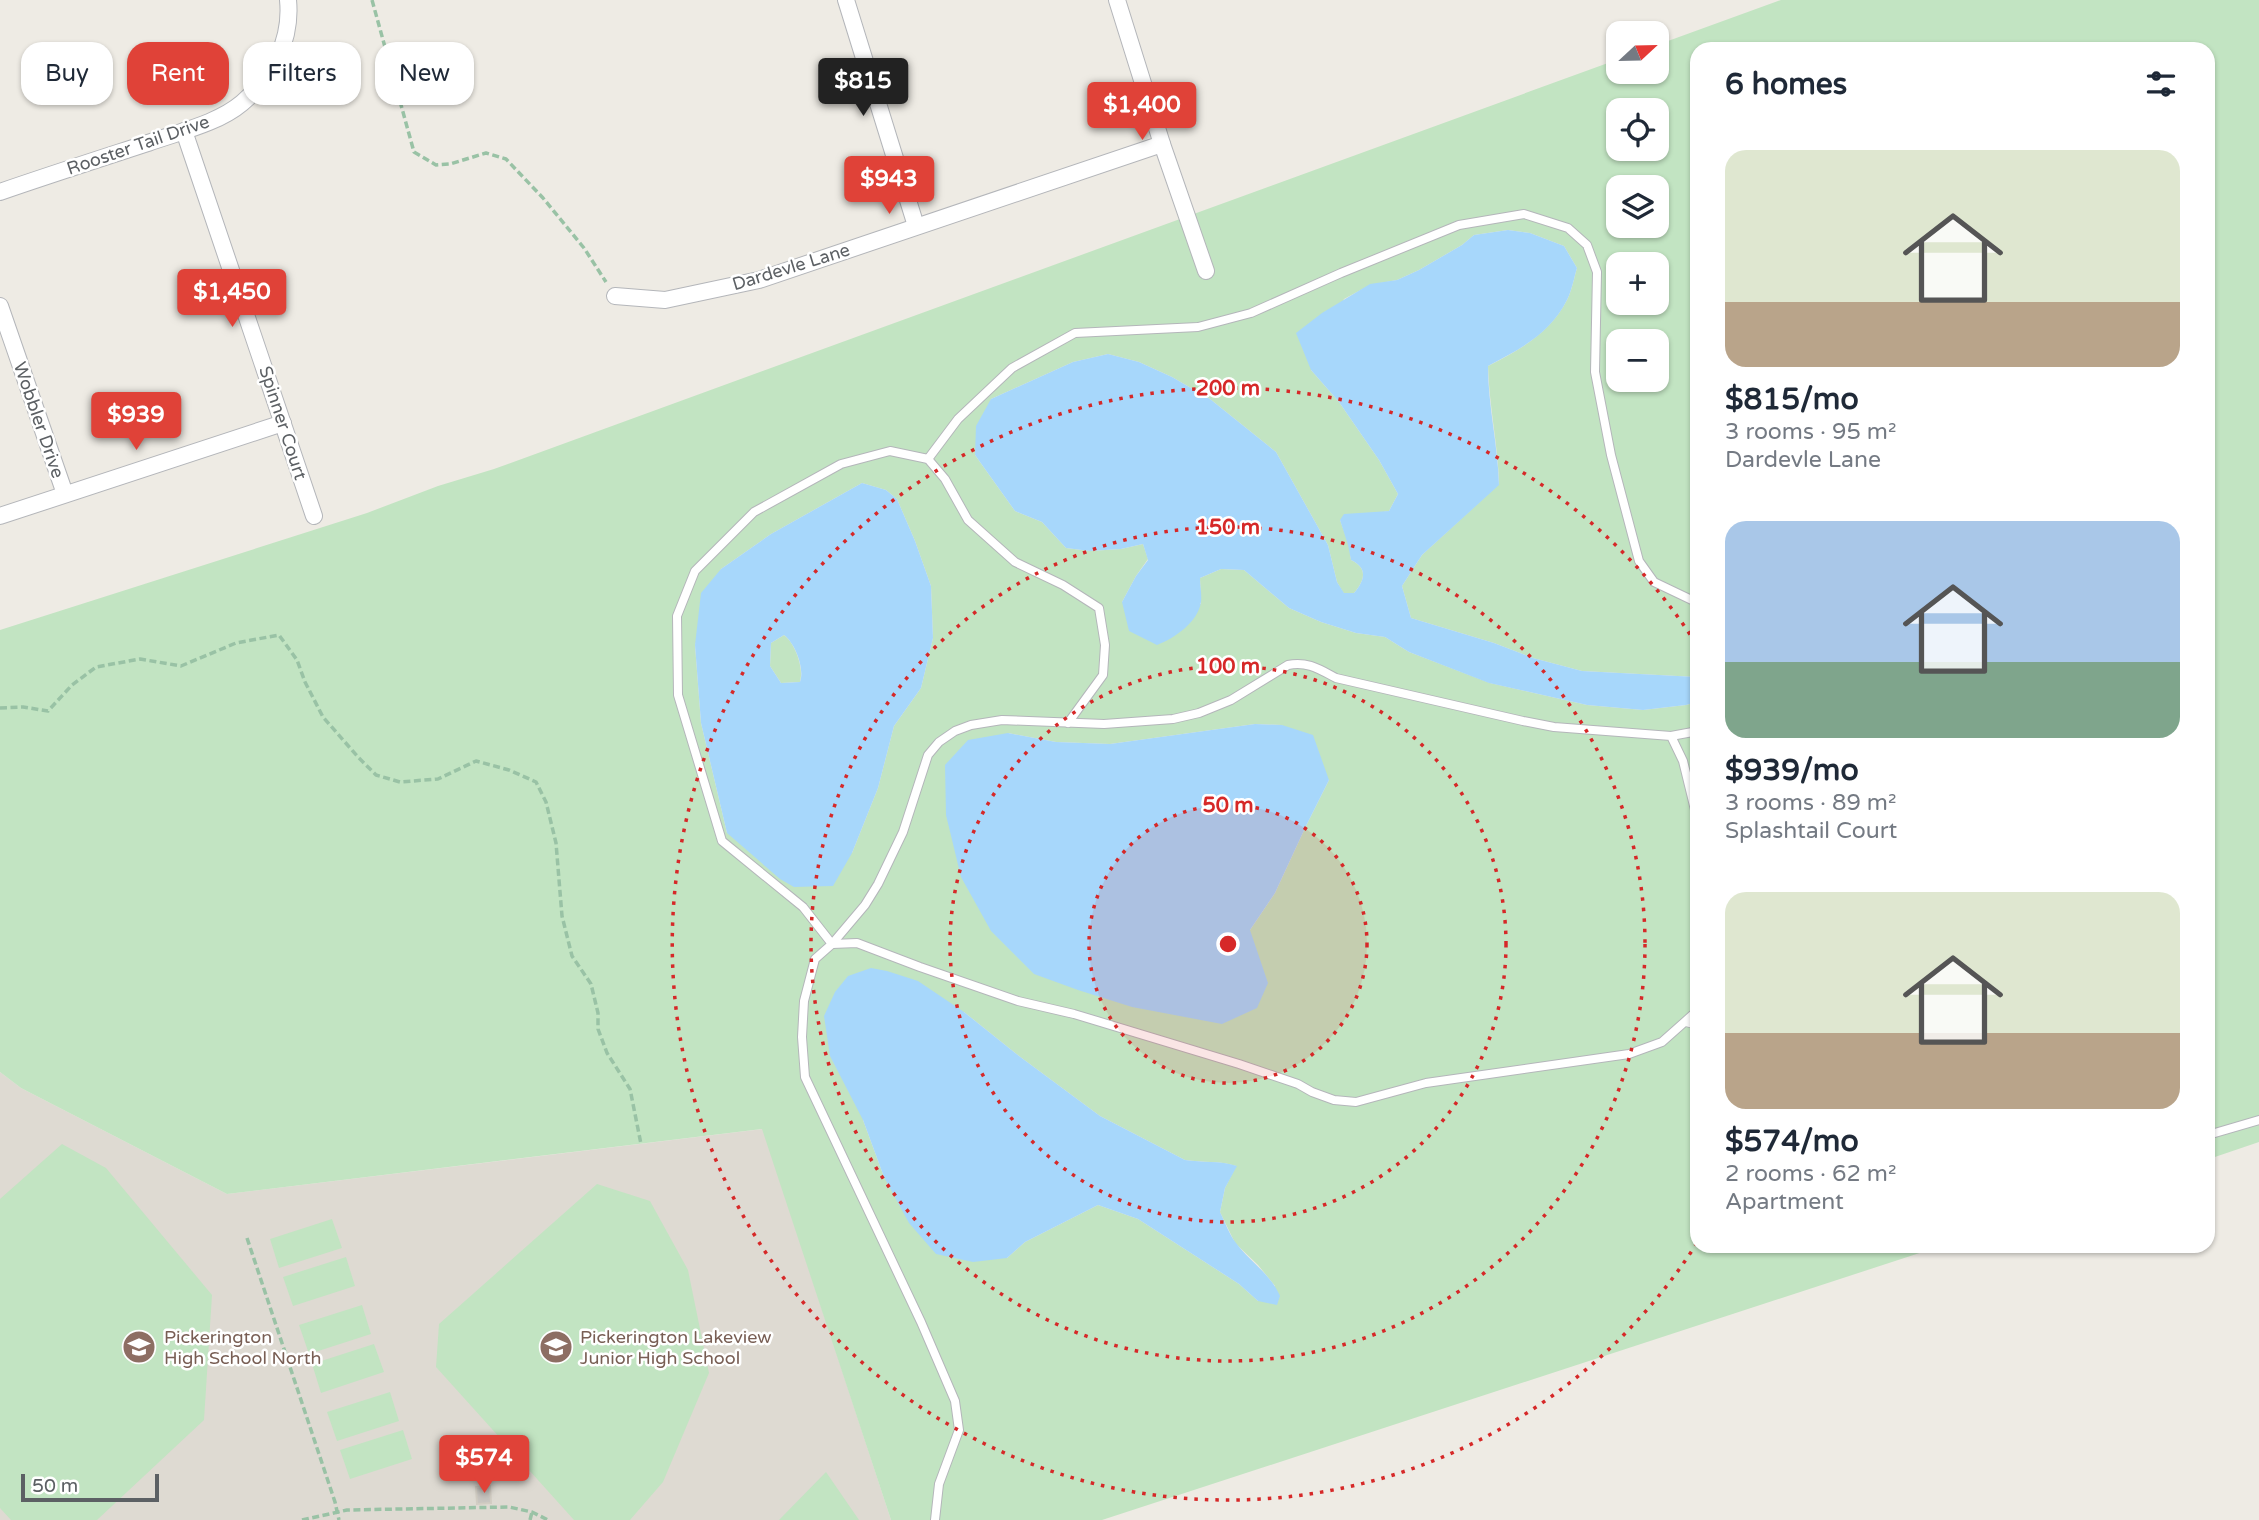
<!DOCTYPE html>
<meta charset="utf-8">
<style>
body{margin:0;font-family:"Varela Round",sans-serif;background:#f6f6f7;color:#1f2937;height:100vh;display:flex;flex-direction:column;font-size:26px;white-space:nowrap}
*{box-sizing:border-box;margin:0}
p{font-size:23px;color:#747a83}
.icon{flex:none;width:38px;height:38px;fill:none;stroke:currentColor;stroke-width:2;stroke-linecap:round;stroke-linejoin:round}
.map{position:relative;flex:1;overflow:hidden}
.panel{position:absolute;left:1690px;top:42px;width:525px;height:1211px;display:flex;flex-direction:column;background:#fff;border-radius:21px;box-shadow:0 2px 5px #0004}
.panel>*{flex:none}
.guide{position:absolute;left:21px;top:42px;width:665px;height:63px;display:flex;gap:14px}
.needle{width:46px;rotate:68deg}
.fabs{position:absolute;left:1606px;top:21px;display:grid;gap:14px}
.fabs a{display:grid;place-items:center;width:63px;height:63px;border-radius:14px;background:#fff;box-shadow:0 2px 5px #0004;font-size:35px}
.scale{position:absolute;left:21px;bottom:18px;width:138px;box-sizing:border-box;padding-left:7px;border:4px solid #5c6064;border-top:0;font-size:19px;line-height:24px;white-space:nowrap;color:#5c6064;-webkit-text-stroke:5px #fff;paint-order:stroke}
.price{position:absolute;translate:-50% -60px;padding:0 16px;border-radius:7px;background:#e04238;color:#fff;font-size:23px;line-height:46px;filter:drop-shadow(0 2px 4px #0008)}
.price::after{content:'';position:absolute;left:50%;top:42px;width:21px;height:16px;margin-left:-10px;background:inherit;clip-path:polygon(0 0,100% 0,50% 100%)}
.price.selected{background:#222;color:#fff}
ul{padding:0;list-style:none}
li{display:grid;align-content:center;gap:14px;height:371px;padding:0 35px}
li span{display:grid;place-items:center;height:217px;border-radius:21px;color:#555}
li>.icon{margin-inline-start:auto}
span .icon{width:126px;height:126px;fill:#fffc;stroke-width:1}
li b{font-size:30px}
h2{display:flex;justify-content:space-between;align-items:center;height:84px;padding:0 35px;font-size:30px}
.tag{padding:0 24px;border-radius:21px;background:#fff;box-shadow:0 2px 5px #0004;font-size:24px;line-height:63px}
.tag.selected{background:#e04238;color:#fff}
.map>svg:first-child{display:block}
</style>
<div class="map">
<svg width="2259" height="1520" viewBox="0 0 2259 1520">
<rect width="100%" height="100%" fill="#eeebe4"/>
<path fill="#dedad2" d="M0 1072 21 1088 227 1194 763 1129 891 1520H0Z"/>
<g fill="#c2e4c2" fill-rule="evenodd">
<path d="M1781 0H2259V1142L2209 1159 2208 49H1698L1697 677 1582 671 1533 658 1494 643 1411 618 1402 586 1422 555 1499 484C1498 445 1489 406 1488 366 1520 350 1550 333 1567 300 1572 290 1574 278 1577 268L1564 246 1530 233 1508 230 1474 235 1462 245 1419 270 1397 280 1370 285 1344 299 1311 370 1339 402 1379 460 1398 494 1389 511 1340 520 1349 545 1351 560C1368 568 1365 580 1354 593L1344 594 1337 582 1328 545 1276 452 1210 399 1172 377 1139 362 1108 354 1073 362 991 399 975 455 1015 511 1042 522 1066 548 1090 551 1121 549 1143 544 1148 559 1136 576 1122 602 1201 604 1200 578 1221 569 1244 570 1289 608 1321 622 1356 633 1385 637 1409 652 1490 683 1587 705 1643 710 1686 705 1697 702 1698 1246H1941L1102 1520H891L762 1129 227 1194 21 1088 0 1072V630L367 513 438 486 494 469 1619 59V72H1657V45ZM1619 110H1657V149H1619ZM1619 187H1657V226H1619ZM1619 264H1657V303H1619ZM1619 341H1657V380H1619ZM862 483 886 490 897 499 915 541 931 586 933 638 921 688 894 726 878 788 852 853 727 833 701 723 695 645 721 569 771 534ZM1255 724 1282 725 1329 780 1306 826 1275 893 1250 930 1008 733 1056 742 1110 744ZM964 1012 1019 1056 1100 1116 1185 1160C1203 1163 1219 1160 1236 1166L1225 1188 1220 1212 1235 1243 1258 1265 1275 1286 1258 1301 1239 1284 1138 1219 1098 1205 1025 1242 1007 1258 884 1177 863 1120Z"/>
<path d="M784 635C795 643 804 668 800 682L781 683 770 666 771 643Z"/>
<path d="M62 1144 106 1168 212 1295 204 1420 97 1520H11L0 1508V1199Z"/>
<path d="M597 1184 650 1201 688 1270 709 1373 663 1482 630 1520H574L436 1367 439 1324Z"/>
<path d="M332 1219 342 1248 279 1268 270 1239Z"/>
<path d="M346 1257 355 1286 293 1306 283 1277Z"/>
<path d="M362 1305 371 1334 309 1354 299 1325Z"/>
<path d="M374 1344 384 1372 321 1393 312 1364Z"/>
<path d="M390 1392 399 1421 337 1441 327 1412Z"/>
<path d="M403 1430 412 1459 350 1479 340 1450Z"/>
<path d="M826 1472 859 1520H779Z"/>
</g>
<g fill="#a7d7fb" fill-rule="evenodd">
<path d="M1508 230 1530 233 1564 246 1577 268C1574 278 1572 290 1567 300 1550 334 1520 349 1488 366 1488 406 1498 445 1499 485L1422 555 1402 586 1411 618 1494 643 1533 658 1582 671 1697 677V702L1686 705 1643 710 1587 705 1489 683 1409 652 1385 637 1356 633 1321 622 1289 608 1244 570 1221 569 1200 578C1200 586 1202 594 1201 602 1198 622 1175 638 1157 645L1129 631 1122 602 1136 576 1148 560 1143 544 1121 549 1090 551 1066 548 1042 522 1015 511 975 455 976 426 991 399 1073 362 1108 354 1139 362 1172 377 1210 399 1276 452 1328 545 1337 582 1344 593H1354C1365 580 1368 568 1351 560L1348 545 1340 520 1344 514 1389 511 1398 494 1379 460 1339 402 1311 370 1296 333 1322 313 1370 284 1397 280 1419 270 1462 245 1474 235Z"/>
<path d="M862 483 886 490 897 499 915 541 931 586 933 638 921 688 894 726 878 788 852 853 833 886 794 887 780 879 727 833 701 723 695 645 701 593 721 569 771 534ZM784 635C795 643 805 669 800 682L781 683 770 666 771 643Z"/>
<path d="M1255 724 1282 725 1313 735 1329 780 1306 826 1275 893 1250 930 1268 983 1257 1008 1222 1024 1132 1007 1078 990 1034 974 991 931 961 877 946 815 945 765 968 740 1008 733 1056 742 1110 744Z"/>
<path d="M871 968 887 971 918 981 964 1012 1019 1056 1100 1116 1185 1160C1203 1163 1220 1160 1237 1166L1225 1188 1220 1212C1225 1222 1229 1234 1236 1243 1250 1262 1270 1273 1280 1296L1277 1305 1258 1301 1239 1284 1138 1219 1098 1205 1025 1242 1007 1258 973 1262 936 1254 909 1223 884 1177 863 1120 830 1056 824 1016 835 992 848 976Z"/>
</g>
<path fill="#c9c6c1" stroke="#d2cdc3" stroke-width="2" d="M490 1486 491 1503 477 1504 476 1487Z"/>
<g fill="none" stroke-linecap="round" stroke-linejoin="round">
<defs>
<g id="service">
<path d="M928 459 958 419 1012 368 1075 333 1198 327 1251 313 1341 273 1459 225 1524 214 1568 228 1587 245 1597 272 1595 372 1611 455 1639 561 1654 582 1698 603"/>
<path d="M1671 736 1698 731"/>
<path d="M832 944 803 907 722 841 678 695 677 616 695 571 754 512 841 464 890 451 928 459 945 479 968 520 1015 562 1063 585 1099 608 1105 645 1103 675 1068 723"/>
<path d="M832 944 857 943 920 967 1018 1001 1074 1014 1239 1064 1298 1084 1312 1092 1334 1100 1356 1102 1426 1083 1629 1054 1662 1042 1698 1010"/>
<path d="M1686 1022 1698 1025"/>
<path d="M2208 1135 2259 1120"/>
<path d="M935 1520 939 1484 959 1430 955 1401 921 1322 805 1077 802 1037 804 1001 815 959 832 944 865 905 878 884 903 832 928 755 939 742 955 731 971 725 1002 720 1104 724 1173 719 1199 713 1231 700 1288 665C1307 661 1319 669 1336 678L1523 721 1554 727 1671 736 1683 761 1698 822"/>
</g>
<g id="minor">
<path d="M846 0 916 226"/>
<path d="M1117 0 1162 144 1206 271"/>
<path d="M184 131 314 516"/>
<path d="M0 192C49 175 99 159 148 143 178 132 217 124 242 103 273 77 292 40 288 0"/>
<path d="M615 296 665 300 759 280 1162 144"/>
<path d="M0 306 65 494"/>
<path d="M0 516 283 423"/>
</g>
</defs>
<use href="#service" stroke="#b4b6ba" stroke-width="10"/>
<use href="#minor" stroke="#b4b6ba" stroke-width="18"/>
<g stroke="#99c2a5" stroke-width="3.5" stroke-dasharray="7 3.5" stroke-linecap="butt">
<path d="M372 0 414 152 436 165 450 164 486 153 506 159 543 198 584 248 606 282"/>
<path d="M0 708 23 707 48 711 72 685 96 667 140 659 181 666 236 643 279 635 297 660 305 682 323 717 358 757 376 775 400 782 438 779 476 761 509 770 536 782 546 802 556 843 562 916 572 956 591 984 598 1013V1029L607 1053 630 1089 641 1144"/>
<path d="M247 1238 335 1502 339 1520"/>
<path d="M302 1520 347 1510 509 1507 532 1512 548 1520"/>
<path d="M530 1520 532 1512"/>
</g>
<use href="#service" stroke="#fff" stroke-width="8"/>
<use href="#minor" stroke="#fff" stroke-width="16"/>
</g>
<circle cx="1228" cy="944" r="139" fill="#d62828" fill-opacity=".12"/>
<g fill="none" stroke="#d62828" stroke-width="3.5" stroke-dasharray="3.5 7">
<circle cx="1228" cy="944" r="139"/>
<circle cx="1228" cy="944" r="278"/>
<circle cx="1228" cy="944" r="417"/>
<path d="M1697 1243A556 556 0 1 1 1697 645"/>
</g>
<defs>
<symbol id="school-disc" viewBox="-11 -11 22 22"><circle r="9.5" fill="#8d6e63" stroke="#fff"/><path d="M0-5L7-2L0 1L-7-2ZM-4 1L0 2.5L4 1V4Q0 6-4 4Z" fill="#fff"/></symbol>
</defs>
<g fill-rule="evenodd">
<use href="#school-disc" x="120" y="1328" width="38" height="38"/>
<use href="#school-disc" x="537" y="1328" width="38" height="38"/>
</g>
<g text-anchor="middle" stroke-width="5" stroke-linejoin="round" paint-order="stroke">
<g font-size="18" fill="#5c6064" stroke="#fff">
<text transform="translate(138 145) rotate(-19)" y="6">Rooster Tail Drive</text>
<text transform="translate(791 267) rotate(-17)" y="6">Dardevle Lane</text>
<text transform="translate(39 420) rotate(71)" y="6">Wobbler Drive</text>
<text transform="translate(283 423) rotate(72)" y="6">Spinner Court</text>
</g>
<g font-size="18" fill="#785e54" stroke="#fff" text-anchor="start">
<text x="164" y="1343">Pickerington<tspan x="164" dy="21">High School North</tspan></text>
<text x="580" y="1343">Pickerington Lakeview<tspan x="580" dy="21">Junior High School</tspan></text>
</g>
</g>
<circle cx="1228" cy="944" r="10" fill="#d62828" stroke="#fff" stroke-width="3.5"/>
<g font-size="21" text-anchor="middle" font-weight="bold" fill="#d62828" stroke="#fff" stroke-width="5" stroke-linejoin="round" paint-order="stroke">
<text x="1228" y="395">200 m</text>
<text x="1228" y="534">150 m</text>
<text x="1228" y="673">100 m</text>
<text x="1228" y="812">50 m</text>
</g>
</svg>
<div class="fabs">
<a><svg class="needle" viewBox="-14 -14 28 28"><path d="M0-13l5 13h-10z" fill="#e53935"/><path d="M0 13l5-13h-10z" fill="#747a83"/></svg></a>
<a><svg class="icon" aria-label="locate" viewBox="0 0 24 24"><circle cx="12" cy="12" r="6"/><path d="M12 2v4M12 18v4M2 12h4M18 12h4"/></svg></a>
<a><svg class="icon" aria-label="layers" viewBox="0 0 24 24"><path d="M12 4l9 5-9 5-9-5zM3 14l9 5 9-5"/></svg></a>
<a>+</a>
<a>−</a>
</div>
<div class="scale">50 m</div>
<b class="price selected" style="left:863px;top:118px">$815</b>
<b class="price" style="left:1142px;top:142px">$1,400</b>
<b class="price" style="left:889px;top:216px">$943</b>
<b class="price" style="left:232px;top:329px">$1,450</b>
<b class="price" style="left:136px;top:452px">$939</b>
<b class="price" style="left:484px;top:1495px">$574</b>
<div class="guide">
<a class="tag">Buy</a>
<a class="tag selected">Rent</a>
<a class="tag">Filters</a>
<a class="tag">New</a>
</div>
<section class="panel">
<h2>6 homes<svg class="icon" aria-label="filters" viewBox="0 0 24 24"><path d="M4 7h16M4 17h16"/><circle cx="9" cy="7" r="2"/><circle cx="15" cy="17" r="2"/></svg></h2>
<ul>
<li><span style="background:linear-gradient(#dfe7d0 70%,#b9a48a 0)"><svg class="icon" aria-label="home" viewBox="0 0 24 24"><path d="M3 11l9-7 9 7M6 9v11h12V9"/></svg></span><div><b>$815/mo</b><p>3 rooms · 95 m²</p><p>Dardevle Lane</p></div></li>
<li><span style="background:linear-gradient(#a9c7e8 65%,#7fa58c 0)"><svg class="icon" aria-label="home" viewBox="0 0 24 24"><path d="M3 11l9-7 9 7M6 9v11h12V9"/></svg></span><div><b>$939/mo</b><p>3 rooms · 89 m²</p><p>Splashtail Court</p></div></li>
<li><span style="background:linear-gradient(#dfe7d0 65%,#b9a48a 0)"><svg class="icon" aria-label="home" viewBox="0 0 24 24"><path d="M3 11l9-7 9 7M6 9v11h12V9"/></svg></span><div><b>$574/mo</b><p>2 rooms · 62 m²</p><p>Apartment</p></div></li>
</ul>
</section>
</div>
